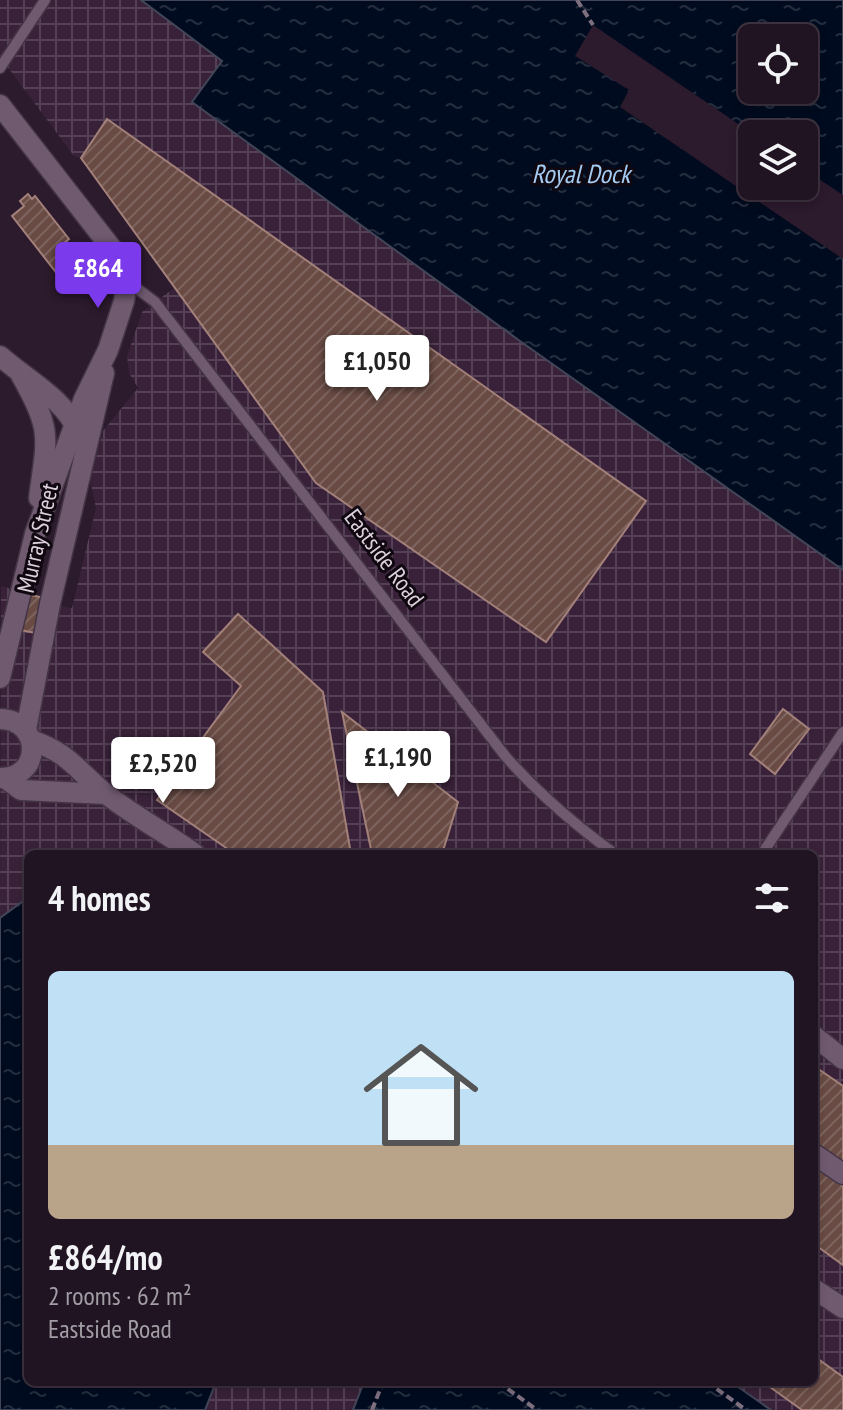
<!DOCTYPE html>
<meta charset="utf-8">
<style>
body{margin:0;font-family:"PT Sans Narrow",sans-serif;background:#2d212f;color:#f1f3f6;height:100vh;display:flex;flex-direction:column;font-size:30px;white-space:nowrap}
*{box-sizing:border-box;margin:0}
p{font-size:26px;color:#a29ea5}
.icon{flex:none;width:44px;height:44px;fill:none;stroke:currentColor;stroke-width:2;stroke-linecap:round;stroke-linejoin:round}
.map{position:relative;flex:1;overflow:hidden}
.side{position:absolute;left:24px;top:850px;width:794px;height:536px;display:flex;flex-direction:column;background:#211422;border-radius:12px;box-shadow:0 4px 12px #0003,0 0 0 2px #3e3340}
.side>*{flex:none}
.buttons{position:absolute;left:738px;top:24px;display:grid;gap:16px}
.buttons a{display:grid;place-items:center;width:80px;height:80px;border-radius:12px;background:#211422;box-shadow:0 4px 12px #0003,0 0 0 2px #3e3340;font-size:40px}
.price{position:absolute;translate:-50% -68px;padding:0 18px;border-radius:8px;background:#fff;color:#222;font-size:26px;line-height:52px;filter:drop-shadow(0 2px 4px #0008)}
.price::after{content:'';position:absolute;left:50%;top:48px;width:24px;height:18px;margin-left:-12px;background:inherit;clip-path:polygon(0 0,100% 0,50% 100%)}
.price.active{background:#7c3aed;color:#fff}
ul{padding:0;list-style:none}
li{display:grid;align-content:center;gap:16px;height:424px;padding:0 24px}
li span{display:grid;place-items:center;height:248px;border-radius:12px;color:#555}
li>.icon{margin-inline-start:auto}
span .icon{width:144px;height:144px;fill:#fffc;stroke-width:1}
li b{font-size:34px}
h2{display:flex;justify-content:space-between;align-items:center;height:96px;padding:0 24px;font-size:34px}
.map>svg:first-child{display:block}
</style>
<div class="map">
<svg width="843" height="1410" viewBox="0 0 843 1410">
<defs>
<pattern id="industrial-grid" width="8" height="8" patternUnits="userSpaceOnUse" patternTransform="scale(2)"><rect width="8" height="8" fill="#392239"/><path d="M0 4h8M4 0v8" fill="none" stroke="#554155"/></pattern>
<pattern id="water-ripples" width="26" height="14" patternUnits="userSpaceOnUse" patternTransform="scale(2)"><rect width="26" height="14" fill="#000b1f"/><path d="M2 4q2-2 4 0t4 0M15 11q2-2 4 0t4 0" fill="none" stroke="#252e3f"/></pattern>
<pattern id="building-hatch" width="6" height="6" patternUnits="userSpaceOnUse" patternTransform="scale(2)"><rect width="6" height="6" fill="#694b44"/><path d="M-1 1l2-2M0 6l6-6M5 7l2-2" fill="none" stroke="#7e645e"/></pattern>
</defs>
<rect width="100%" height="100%" fill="#2c1a2d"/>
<g fill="url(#industrial-grid)">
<path d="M0 0H141L223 61 193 103 520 341 843 570V1410H771L731 1382H814V854H28V900L0 918 1 586 44 598 43 603 72 608 96 508 90 480 103 431 138 388 129 373 127 356 142 312 174 288 81 158 74 156 0 57Z"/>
<path d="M216 1382H364L353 1410H205Z"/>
</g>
<g fill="url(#water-ripples)" stroke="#424658" stroke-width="2" fill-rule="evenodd">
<path d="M141 0H843V570L520 341 192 102 222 61ZM752 38H804V90H752ZM752 134H804V186H752Z"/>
<path d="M26 899 28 1382H216L205 1410H0V918Z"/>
<path d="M364 1382H731L771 1410H353Z"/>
</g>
<path fill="#2c1a2d" d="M593 25 753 134 752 186H804V169L843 195V259L620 107 629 90 575 56Z"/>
<g fill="url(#building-hatch)" stroke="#a3817a" stroke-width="2">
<path d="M107 119 646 501 546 642 316 483 81 158Z"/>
<path d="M28 194 32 199 35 196 69 239 63 244 81 266 62 280 12 216 24 206 20 201Z"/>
<path d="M27 594 44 598 36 633 20 630Z"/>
<path d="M238 614 323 692 351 854H235L157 800 241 686 203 652Z"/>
<path d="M783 709 809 729 775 774 750 754Z"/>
<path d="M342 712 458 802 442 854H372Z"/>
<path d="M814 1066 843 1086V1164L814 1144Z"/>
<path d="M814 1166 843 1186V1265L814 1244Z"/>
<path d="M814 1356 843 1377V1410H802L763 1382H814Z"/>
</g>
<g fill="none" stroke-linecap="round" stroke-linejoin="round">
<defs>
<g id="lane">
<path d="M0 68 45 0"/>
<path d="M127 281 155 302 506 757C539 794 575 825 615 854"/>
<path d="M762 854 843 732"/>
</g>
<g id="street">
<path d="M0 105 113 250 123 266 127 281 124 301 108 350 84 399 35 534 0 678"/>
<path d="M0 356C28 381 63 397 79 433"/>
<path d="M21 375C53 431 47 437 39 498"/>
<path d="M0 719C43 720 42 779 0 778"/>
<path d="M26 730 50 604 104 373"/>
<path d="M31 740C71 754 76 770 106 794 134 816 166 833 195 854"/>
<path d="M6 779 21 790 106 794"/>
<path d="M814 1036 843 1059"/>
<path d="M814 1154 843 1174"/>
<path d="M814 1289 843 1308"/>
</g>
</defs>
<use href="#lane" stroke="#443545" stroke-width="13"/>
<use href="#street" stroke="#443545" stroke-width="23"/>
<g stroke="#7f7080" stroke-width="4" stroke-dasharray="8 4" stroke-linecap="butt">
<path d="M577 0 593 25"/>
<path d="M498 1382 537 1410"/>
<path d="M707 1382 746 1410"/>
<path d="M372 1410 383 1382"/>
</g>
<use href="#lane" stroke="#705a70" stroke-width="10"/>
<use href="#street" stroke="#705a70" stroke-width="20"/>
</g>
<g text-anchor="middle" stroke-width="6" stroke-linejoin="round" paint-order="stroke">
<g font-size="24" fill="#dcd0dc" stroke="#100810">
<text transform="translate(38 538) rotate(-77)" y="8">Murray Street</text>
<text transform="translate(384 558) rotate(53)" y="8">Eastside Road</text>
</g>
<g font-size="26" font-style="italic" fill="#a4cbf2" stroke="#100810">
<text x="581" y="183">Royal Dock</text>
</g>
</g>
</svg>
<div class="buttons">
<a><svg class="icon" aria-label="locate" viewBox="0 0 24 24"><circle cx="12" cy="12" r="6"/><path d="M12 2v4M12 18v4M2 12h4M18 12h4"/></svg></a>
<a><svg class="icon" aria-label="layers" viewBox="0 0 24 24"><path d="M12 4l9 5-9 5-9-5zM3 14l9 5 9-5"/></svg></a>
</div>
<b class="price active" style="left:98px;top:310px">£864</b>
<b class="price" style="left:377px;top:403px">£1,050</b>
<b class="price" style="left:398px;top:799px">£1,190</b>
<b class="price" style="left:163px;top:805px">£2,520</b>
<section class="side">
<h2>4 homes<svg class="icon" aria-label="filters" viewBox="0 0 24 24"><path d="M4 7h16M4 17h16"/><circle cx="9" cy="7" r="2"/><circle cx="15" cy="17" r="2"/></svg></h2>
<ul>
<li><span style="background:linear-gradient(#bfe0f5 70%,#b9a48a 0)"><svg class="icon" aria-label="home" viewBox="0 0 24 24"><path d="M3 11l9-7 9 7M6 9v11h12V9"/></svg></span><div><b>£864/mo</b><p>2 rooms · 62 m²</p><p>Eastside Road</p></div></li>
</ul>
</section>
</div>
